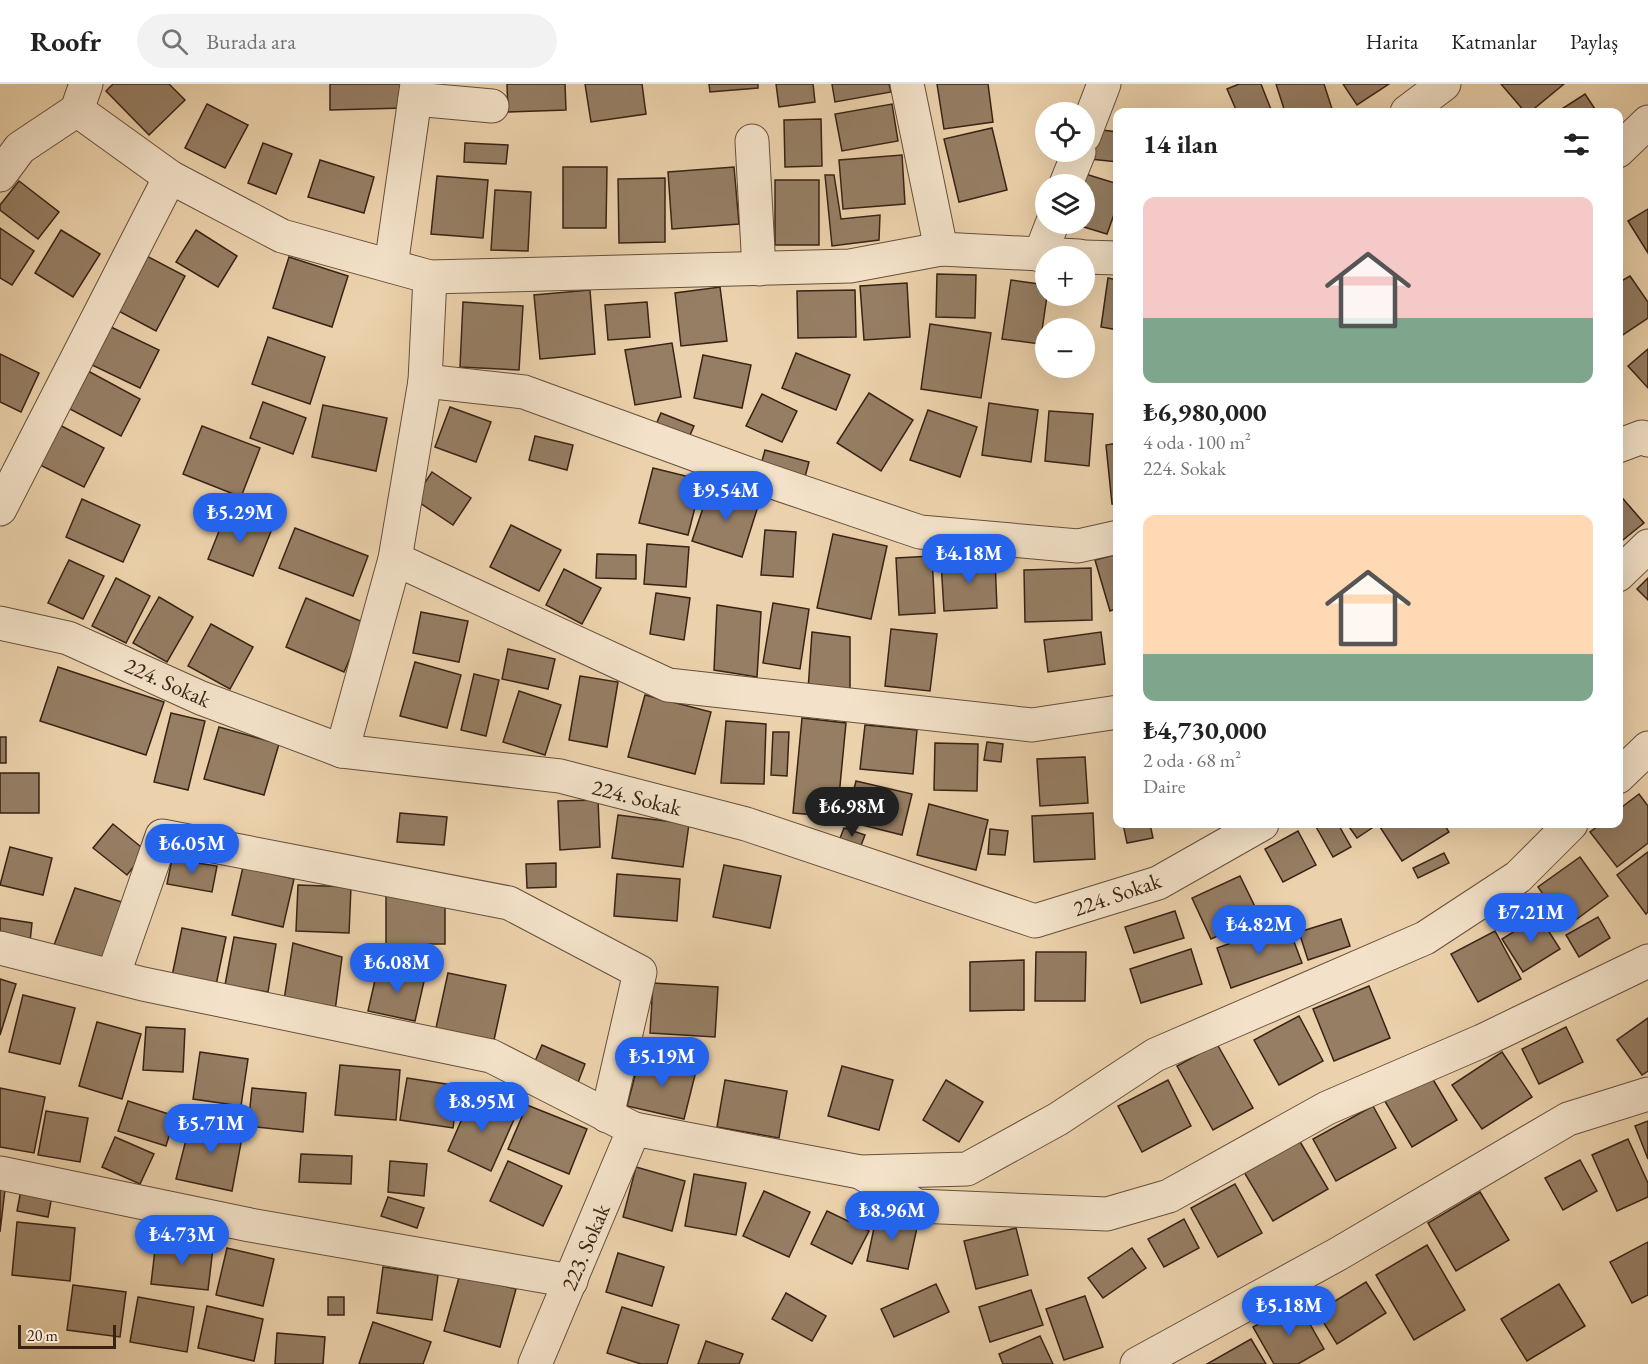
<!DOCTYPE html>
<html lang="tr">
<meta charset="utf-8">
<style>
body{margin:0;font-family:"EB Garamond",serif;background:#f2f2f2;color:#222;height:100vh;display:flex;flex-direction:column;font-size:22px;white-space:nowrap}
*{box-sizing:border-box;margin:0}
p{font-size:20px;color:#767676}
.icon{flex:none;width:33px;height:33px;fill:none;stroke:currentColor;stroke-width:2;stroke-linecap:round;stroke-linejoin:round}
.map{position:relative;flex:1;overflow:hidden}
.sheet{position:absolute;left:1113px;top:24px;width:510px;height:720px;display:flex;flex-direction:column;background:#fff;border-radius:12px;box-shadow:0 6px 24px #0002}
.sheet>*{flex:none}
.tools{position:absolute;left:1035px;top:18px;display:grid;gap:12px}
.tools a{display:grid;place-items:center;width:60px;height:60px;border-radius:50%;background:#fff;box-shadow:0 6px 24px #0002;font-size:30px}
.scale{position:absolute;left:18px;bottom:15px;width:98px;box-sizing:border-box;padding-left:6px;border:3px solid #392315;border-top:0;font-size:16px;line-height:21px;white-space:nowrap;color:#392315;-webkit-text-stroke:4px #f3e2c9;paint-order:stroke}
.price{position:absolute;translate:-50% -51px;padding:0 14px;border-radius:21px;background:#2563eb;color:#fff;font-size:20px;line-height:39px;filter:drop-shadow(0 2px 3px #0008)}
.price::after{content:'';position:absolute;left:50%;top:36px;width:18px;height:14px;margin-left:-9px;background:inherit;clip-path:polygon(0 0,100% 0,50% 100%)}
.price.selected{background:#222;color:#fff}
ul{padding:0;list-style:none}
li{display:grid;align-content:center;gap:12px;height:318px;padding:0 30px}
li span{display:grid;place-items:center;height:186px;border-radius:12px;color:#555}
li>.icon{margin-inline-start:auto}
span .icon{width:108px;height:108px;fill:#fffc;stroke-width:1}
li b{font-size:26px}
h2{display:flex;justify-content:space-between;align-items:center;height:72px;padding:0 30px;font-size:26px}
header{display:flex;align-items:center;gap:36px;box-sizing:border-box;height:84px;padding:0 30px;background:#fff;border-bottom:2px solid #e0e0e0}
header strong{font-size:28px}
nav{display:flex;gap:33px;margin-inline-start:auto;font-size:21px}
.search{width:420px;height:54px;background:#f2f2f2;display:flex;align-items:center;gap:15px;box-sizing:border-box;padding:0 21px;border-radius:33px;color:#767676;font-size:22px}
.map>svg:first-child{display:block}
</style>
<header>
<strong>Roofr</strong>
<div class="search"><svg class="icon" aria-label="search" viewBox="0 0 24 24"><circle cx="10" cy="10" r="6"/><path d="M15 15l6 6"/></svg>Burada ara</div>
<nav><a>Harita</a><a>Katmanlar</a><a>Paylaş</a></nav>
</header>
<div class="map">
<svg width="1648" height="1280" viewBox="0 0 1648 1280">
<rect width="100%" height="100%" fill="#ecd2ac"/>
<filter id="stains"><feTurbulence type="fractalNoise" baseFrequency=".00333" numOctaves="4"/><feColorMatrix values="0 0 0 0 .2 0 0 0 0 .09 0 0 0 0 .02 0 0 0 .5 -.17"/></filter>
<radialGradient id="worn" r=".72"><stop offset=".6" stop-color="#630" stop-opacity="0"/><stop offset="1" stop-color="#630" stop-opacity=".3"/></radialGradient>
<g fill="#967e64" stroke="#392315" stroke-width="1.5">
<path d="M113 0H169L185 16 149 51 106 7Z"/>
<path d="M330 0H403L404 24 330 26Z"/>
<path d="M507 0H565L566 26 508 28Z"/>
<path d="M585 0H642L646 30 591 38Z"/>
<path d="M709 0H758V4L710 8Z"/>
<path d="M776 0H813L815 18 779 23Z"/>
<path d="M832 0H889L891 8 835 18Z"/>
<path d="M937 0H988L993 38 944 45Z"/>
<path d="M1239 0H1261L1272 28H1237L1227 5Z"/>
<path d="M1276 0H1324L1333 28H1285Z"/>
<path d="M1343 0H1389L1357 21Z"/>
<path d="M1501 0H1564L1530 28H1525Z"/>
<path d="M1585 10 1597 28H1557Z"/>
<path d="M207 20 248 41 225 84 185 64Z"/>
<path d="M892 20 898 57 842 67 835 30Z"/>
<path d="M821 35 822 82 785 83 784 36Z"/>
<path d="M992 44 1007 106 959 118 944 55Z"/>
<path d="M1093 45 1118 48V78L1090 75Z"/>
<path d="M263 59 292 70 276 110 248 99Z"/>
<path d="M465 59 508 61 506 80 464 78Z"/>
<path d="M902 71 905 120 843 125 839 76Z"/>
<path d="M320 76 374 93 364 129 308 113Z"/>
<path d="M563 83H607L606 144H563Z"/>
<path d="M734 83 739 140 672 145 668 88Z"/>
<path d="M1079 88 1118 100V119L1107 150 1074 140H1084V100H1075Z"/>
<path d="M825 91H834L841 135 880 131 879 156 832 162Z"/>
<path d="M437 92 488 96 483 154 431 150Z"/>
<path d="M665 94V158L619 159 618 95Z"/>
<rect x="775" y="96" width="44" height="65"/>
<path d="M19 97 59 128 38 155 0 126V121Z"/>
<path d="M495 106 531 108 528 167 491 166Z"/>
<path d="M1648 125V169L1628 137Z"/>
<path d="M0 144 34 167 12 201 0 194Z"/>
<path d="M61 146 100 170 73 213 35 189Z"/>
<path d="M196 146 237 172 218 203 176 178Z"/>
<path d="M139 168 185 192 156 247 111 223Z"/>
<path d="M289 173 348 192 332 243 273 224Z"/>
<path d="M937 190 976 191 975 234 936 233Z"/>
<path d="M1630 192 1648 218V234L1618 254V199Z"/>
<path d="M1108 194 1118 196V246L1101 243Z"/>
<path d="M1011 196 1046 201V212H1047L1040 260 1002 255Z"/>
<path d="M907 199 910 253 864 256 860 202Z"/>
<path d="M720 203 727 257 681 262 675 209Z"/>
<path d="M590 206 595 270 540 275 534 211Z"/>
<path d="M855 206 856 253 798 254 797 207Z"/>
<path d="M463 218 523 222 519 286 460 283Z"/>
<path d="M647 218 650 253 608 256 605 221Z"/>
<path d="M930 240 991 249 981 314 921 305Z"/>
<path d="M111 243 159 266 140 304 92 281Z"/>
<path d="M268 253 325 273 310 320 252 300Z"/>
<path d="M672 259 681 313 635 321 625 266Z"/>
<path d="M1648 265V304L1628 282Z"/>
<path d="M796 269 850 291 836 326 782 304Z"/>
<path d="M0 270 39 289 21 328 0 318Z"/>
<path d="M703 271 751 281 742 324 694 314Z"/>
<path d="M88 287 140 315 121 352 68 324Z"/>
<path d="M869 309 913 336 881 387 837 359Z"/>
<path d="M762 310 797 327 782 358 746 342Z"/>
<path d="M263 318 306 334 293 370 250 354Z"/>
<path d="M989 319 1038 326 1031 378 982 371Z"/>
<path d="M323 321 387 334 376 387 312 373Z"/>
<path d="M450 323 491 338 476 378 435 363Z"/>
<path d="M928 326 977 343 960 393 910 376Z"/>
<path d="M1049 327 1093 330 1089 382 1045 377Z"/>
<path d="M661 329 694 342 687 358 654 345Z"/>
<path d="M52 337 104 364 84 403 32 377Z"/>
<path d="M202 342 260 364 241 413 183 390Z"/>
<path d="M535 352 573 361 567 386 529 376Z"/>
<path d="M1118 359V420H1112L1106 361Z"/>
<path d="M765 366 809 378 803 400 759 388Z"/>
<path d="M653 384 702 396 688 451 639 439Z"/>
<path d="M432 388 471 414 453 441 414 415Z"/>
<path d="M710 403 759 419 742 473 692 457Z"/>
<path d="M1618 409 1644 439 1618 460Z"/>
<path d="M82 415 140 441 123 478 66 453Z"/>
<path d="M227 427 272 445 253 492 208 475Z"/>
<path d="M511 441 561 466 539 507 490 483Z"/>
<path d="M295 444 368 472 353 512 279 484Z"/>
<path d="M765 446 796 448 793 493 761 491Z"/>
<path d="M833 450 887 462 871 535 817 524Z"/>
<path d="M647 460 689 463 686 503 644 500Z"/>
<path d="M597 470 636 471V495L596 494Z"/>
<path d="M1118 470V524L1110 527 1095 476Z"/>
<path d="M932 472 935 529 899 531 896 474Z"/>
<path d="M69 476 104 492 83 535 48 519Z"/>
<path d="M995 476 997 524 944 527 941 478Z"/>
<path d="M1091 484 1092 536 1025 538 1024 486Z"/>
<path d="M564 485 601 504 582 540 546 521Z"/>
<path d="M116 494 150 512 126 559 92 542Z"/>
<path d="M1648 494V516L1637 505Z"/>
<path d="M656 509 690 514 684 556 650 550Z"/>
<path d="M159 513 193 533 167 578 133 559Z"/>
<path d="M306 514 365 539 344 588 286 563Z"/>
<path d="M773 519 809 525 800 585 763 579Z"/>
<path d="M717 521 761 528 757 593 714 586Z"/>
<path d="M421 528 468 537 459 578 413 569Z"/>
<path d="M211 540 253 563 230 605 188 582Z"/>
<path d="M891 545 937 550 930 607 885 602Z"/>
<path d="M812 548 850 553V609L808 606Z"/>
<path d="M1101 548 1105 580 1048 588 1044 556Z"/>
<path d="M508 565 555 575 548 605 502 595Z"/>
<path d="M415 578 461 591 447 644 400 632Z"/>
<path d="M58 583 164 618 146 671 40 637Z"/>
<path d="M474 590 499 596 486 652 461 646Z"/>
<path d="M580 592 618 598 607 663 569 656Z"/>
<path d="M519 607 561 621 545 671 503 658Z"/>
<path d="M645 611 711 628 695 690 628 673Z"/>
<path d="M171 629 205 637 188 706 154 698Z"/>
<path d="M802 634 846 639 837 733 793 729Z"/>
<path d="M726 637 766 640 764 700 721 699Z"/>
<path d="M865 641 917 646 913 690 860 685Z"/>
<path d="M219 643 279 660 264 711 204 695Z"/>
<path d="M773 648H789L787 692 771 691Z"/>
<rect x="0" y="653" width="6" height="26"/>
<path d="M987 658 1003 660 1001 678 984 676Z"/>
<path d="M935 659 978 660 977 707 934 706Z"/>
<path d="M1085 673 1088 719 1040 722 1037 675Z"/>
<rect x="0" y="689" width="39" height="40"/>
<path d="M856 697 912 710 902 751 846 737Z"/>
<path d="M1639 710 1648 722V759L1617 783 1590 748 1601 740H1618V726Z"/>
<path d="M598 716 600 763 560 766 558 717Z"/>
<path d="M929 720 988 736 976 786 917 771Z"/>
<path d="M400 729 447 733 444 761 397 758Z"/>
<path d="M1093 729 1095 775 1034 778 1032 732Z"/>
<path d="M618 731 689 740 683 783 612 774Z"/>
<path d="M113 740 146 767 127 791 93 764Z"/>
<path d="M1123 740H1150L1153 754 1127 759Z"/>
<path d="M1318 740H1338L1351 763 1333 773 1315 741Z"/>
<path d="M1347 740H1368L1372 744 1357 754Z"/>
<path d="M1385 740H1444L1449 748 1402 777 1380 743Z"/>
<path d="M844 744 865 751 860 764 839 757Z"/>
<path d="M990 745 1008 747 1005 771 988 770Z"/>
<path d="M1298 747 1316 781 1283 798 1265 765Z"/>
<path d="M10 763 52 774 43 811 0 801Z"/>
<path d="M1648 768V828L1646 830 1617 791Z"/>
<path d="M1444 769 1449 779 1418 794 1413 784Z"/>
<path d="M1580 773 1608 812 1566 843 1538 803Z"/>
<path d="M172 775 217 782 212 808 167 800Z"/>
<path d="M556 779V803L527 804 526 780Z"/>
<path d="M724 781 781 792 770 844 713 833Z"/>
<path d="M243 783 294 795 283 843 232 831Z"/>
<path d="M617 790 680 795 677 837 614 832Z"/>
<path d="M1240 792 1260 833 1211 855 1192 814Z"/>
<path d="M298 801 351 803 349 849 296 847Z"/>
<path d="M75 804 132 821 108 880 53 864Z"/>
<path d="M386 811 445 812V860H386Z"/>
<path d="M1175 827 1184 854 1134 869 1125 843Z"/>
<path d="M1539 832 1560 865 1523 888 1502 855Z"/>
<path d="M1598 833 1610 854 1579 873 1566 851Z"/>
<path d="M0 834 32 839 30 858 0 853Z"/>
<path d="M1341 835 1350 862 1308 876 1299 848Z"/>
<path d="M1287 839 1302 879 1231 904 1217 864Z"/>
<path d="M182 844 226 853 216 901 172 892Z"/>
<path d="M1495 847 1521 895 1478 918 1451 870Z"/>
<path d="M234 853 276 860 268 908 225 901Z"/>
<path d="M293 859 342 873 335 927 284 916Z"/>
<path d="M1191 865 1202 900 1141 919 1130 885Z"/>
<path d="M1036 868H1086L1085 917H1035Z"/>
<path d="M1024 876V926L970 927V878Z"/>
<path d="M378 883 425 893 415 937 368 927Z"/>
<path d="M448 889 506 901 494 956 436 944Z"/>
<path d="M0 895 16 900 0 951Z"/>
<path d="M653 899 718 903 715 953 650 949Z"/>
<path d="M1369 902 1390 954 1334 977 1313 925Z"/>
<path d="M23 911 75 924 60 980 9 968Z"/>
<path d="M1299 932 1323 977 1279 1001 1254 956Z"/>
<path d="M1648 934V987L1642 991 1617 956Z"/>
<path d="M97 938 141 950 122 1015 79 1002Z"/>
<path d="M146 943 185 945 183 988 143 986Z"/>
<path d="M1566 943 1583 978 1539 1000 1522 965Z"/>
<path d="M1217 960 1253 1024 1213 1046 1177 982Z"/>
<path d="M542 961 585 980 577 1001 533 982Z"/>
<path d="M200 968 248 975 241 1022 193 1015Z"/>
<path d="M1502 968 1532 1013 1482 1045 1452 1001Z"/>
<path d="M640 973 696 987 684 1035 627 1022Z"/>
<path d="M340 981 400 986 396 1036 335 1031Z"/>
<path d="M842 982 893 996 879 1046 828 1032Z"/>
<path d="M1428 987 1457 1036 1412 1063 1383 1014Z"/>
<path d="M407 994 459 1002 453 1044 400 1036Z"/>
<path d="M725 996 787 1007 779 1054 717 1043Z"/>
<path d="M946 996 983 1018 959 1058 923 1036Z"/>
<path d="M1168 996 1191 1042 1142 1068 1118 1022Z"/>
<path d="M0 1004 45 1013 34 1069 0 1063Z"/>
<path d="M252 1004 306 1009 303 1048 248 1042Z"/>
<path d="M472 1012 516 1031 491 1087 448 1067Z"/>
<path d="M128 1017 175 1032 166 1062 118 1047Z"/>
<path d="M527 1021 587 1045 569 1090 508 1065Z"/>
<path d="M1373 1022 1396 1064 1336 1097 1313 1055Z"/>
<path d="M46 1027 88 1034 80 1078 38 1071Z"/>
<path d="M191 1036 244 1043 232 1107 176 1095Z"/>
<path d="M1648 1037V1075L1635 1042Z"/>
<path d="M115 1053 154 1070 140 1100 102 1083Z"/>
<path d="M1628 1055 1648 1099V1113L1617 1127 1592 1071Z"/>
<path d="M1299 1056 1328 1105 1273 1137 1244 1088Z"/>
<path d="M301 1070 352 1072 351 1100 299 1098Z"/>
<path d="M1580 1076 1597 1107 1563 1126 1545 1094Z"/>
<path d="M390 1077 427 1080 424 1112 388 1108Z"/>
<path d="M508 1077 562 1102 543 1142 490 1117Z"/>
<path d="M636 1083 685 1097 672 1147 623 1133Z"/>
<path d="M694 1090 746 1099 736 1151 685 1142Z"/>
<path d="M0 1096 6 1097 0 1148Z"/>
<path d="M1235 1100 1262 1149 1218 1173 1191 1124Z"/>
<path d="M21 1106 52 1112 48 1133 17 1127Z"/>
<path d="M764 1107 810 1128 789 1173 743 1152Z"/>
<path d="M1480 1108 1509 1156 1456 1187 1428 1139Z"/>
<path d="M388 1113 424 1124 417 1144 381 1132Z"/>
<path d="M827 1127 869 1147 852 1180 811 1160Z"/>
<path d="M877 1130 918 1139 908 1185 867 1177Z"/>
<path d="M156 1134 194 1140 191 1156 153 1150Z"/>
<path d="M1184 1135 1199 1164 1164 1183 1148 1155Z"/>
<path d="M17 1138 75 1144 70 1197 12 1191Z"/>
<path d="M1016 1144 1028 1191 976 1205 964 1157Z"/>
<path d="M156 1157 213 1164 208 1206 151 1200Z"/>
<path d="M1648 1158V1211L1632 1219 1610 1178Z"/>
<path d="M1427 1161 1465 1226 1414 1256 1376 1191Z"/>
<path d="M227 1164 274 1175 263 1222 216 1211Z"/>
<path d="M1132 1164 1146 1184 1103 1214 1088 1194Z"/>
<path d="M618 1169 664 1183 652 1222 606 1208Z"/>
<path d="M383 1183 438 1191 432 1236 377 1229Z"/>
<path d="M460 1190 516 1205 500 1263 444 1247Z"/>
<path d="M1366 1198 1386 1229 1337 1260 1317 1228Z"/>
<path d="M936 1200 949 1228 894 1253 881 1225Z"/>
<path d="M1559 1200 1585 1242 1527 1277 1501 1235Z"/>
<path d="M73 1201 126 1208 120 1253 67 1246Z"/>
<path d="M1031 1206 1043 1241 990 1258 979 1223Z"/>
<path d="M786 1209 826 1232 812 1257 772 1235Z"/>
<path d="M1085 1212 1103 1263 1064 1276 1046 1225Z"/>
<path d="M138 1213 194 1223 187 1268 130 1258Z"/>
<rect x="328" y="1213" width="16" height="18"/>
<path d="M1298 1219 1324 1265 1298 1280H1274L1253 1243Z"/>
<path d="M207 1222 263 1235 254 1277 198 1264Z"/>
<path d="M622 1223 679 1241 667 1280H641L607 1269Z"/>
<path d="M373 1238 431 1258 423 1280H359Z"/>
<path d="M277 1249 325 1253 323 1280H275Z"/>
<path d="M1040 1252 1053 1280H1003L999 1270Z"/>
<path d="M1251 1255 1266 1280H1207Z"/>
<path d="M706 1257 743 1270 739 1280H698Z"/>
</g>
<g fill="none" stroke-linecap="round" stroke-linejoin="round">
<defs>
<g id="minor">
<path d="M907 0 941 165"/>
<path d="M415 15 492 22"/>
<path d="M77 26 170 93 282 152 430 193 850 182 941 165 1079 172"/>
<path d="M1407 28 1444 0"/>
<path d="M1084 52 1104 0"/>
<path d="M752 57 759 185"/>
<path d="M1618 67 1648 38"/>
<path d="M0 91 20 64 77 26 86 0"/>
<path d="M1066 100 1079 68"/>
<path d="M1040 171 1052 140"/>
<path d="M1084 173 1118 174"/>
<path d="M391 182 417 0"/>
<path d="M425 297 524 308 749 390 920 448 1078 462 1118 453"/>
<path d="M1618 362 1642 353 1648 356"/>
<path d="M0 425 170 93"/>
<path d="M395 475 668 601 1032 641 1118 628"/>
<path d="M1618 491 1648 462"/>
<path d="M0 539 68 554 201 614 342 667 560 692 746 740 1035 837 1158 799 1262 740"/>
<path d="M342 667 395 475 425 297 430 193"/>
<path d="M1618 693 1648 664"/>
<path d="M0 864 143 900 491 972 634 1045 860 1088 967 1085 1058 1035 1155 971 1425 854 1518 793 1571 740"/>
<path d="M113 892 162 752 509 819 640 888 607 1032"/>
<path d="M860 1088 917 1122 1107 1130 1169 1112 1327 1024 1482 957 1648 877"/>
<path d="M0 1089 250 1141 571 1197"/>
<path d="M535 1280 634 1045"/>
<path d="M1137 1280 1338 1170 1568 1035 1648 1010"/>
</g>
</defs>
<use href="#minor" stroke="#664f3b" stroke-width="35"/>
<use href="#minor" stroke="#f3e2c9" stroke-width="33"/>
</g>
<g text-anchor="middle" stroke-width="6" stroke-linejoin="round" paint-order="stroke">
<g font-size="22" fill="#392315" stroke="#f3e2c9">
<text transform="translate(168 598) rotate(24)" y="8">224. Sokak</text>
<text transform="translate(637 713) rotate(14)" y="8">224. Sokak</text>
<text transform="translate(1117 810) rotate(-19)" y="8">224. Sokak</text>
<text transform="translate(585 1163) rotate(-67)" y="8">223. Sokak</text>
</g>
</g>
<rect width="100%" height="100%" filter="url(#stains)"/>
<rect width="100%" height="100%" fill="url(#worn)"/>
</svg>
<div class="tools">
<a><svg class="icon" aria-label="locate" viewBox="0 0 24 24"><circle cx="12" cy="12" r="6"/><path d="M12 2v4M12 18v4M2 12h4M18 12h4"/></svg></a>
<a><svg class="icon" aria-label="layers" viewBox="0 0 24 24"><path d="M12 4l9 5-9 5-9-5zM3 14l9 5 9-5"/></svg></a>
<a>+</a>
<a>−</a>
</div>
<div class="scale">20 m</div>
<b class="price" style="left:726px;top:438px">₺9.54M</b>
<b class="price" style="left:240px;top:460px">₺5.29M</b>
<b class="price" style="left:969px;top:501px">₺4.18M</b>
<b class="price selected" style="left:852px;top:754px">₺6.98M</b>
<b class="price" style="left:192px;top:791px">₺6.05M</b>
<b class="price" style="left:1531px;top:860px">₺7.21M</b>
<b class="price" style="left:1259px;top:872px">₺4.82M</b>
<b class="price" style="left:397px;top:910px">₺6.08M</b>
<b class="price" style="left:662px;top:1004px">₺5.19M</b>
<b class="price" style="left:482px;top:1049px">₺8.95M</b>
<b class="price" style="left:211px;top:1071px">₺5.71M</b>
<b class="price" style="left:892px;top:1158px">₺8.96M</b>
<b class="price" style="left:182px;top:1182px">₺4.73M</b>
<b class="price" style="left:1289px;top:1253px">₺5.18M</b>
<section class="sheet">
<h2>14 ilan<svg class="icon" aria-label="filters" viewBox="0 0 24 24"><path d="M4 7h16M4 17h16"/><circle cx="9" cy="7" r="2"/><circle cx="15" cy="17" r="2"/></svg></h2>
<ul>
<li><span style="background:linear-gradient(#f6c9c9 65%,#7fa58c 0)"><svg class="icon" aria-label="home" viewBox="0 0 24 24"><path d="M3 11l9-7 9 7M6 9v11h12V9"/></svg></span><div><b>₺6,980,000</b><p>4 oda · 100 m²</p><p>224. Sokak</p></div></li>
<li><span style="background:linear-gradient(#ffd9b3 75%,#7fa58c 0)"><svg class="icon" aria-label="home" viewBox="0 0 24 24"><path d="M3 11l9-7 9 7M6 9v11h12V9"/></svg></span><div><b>₺4,730,000</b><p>2 oda · 68 m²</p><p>Daire</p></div></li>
</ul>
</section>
</div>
